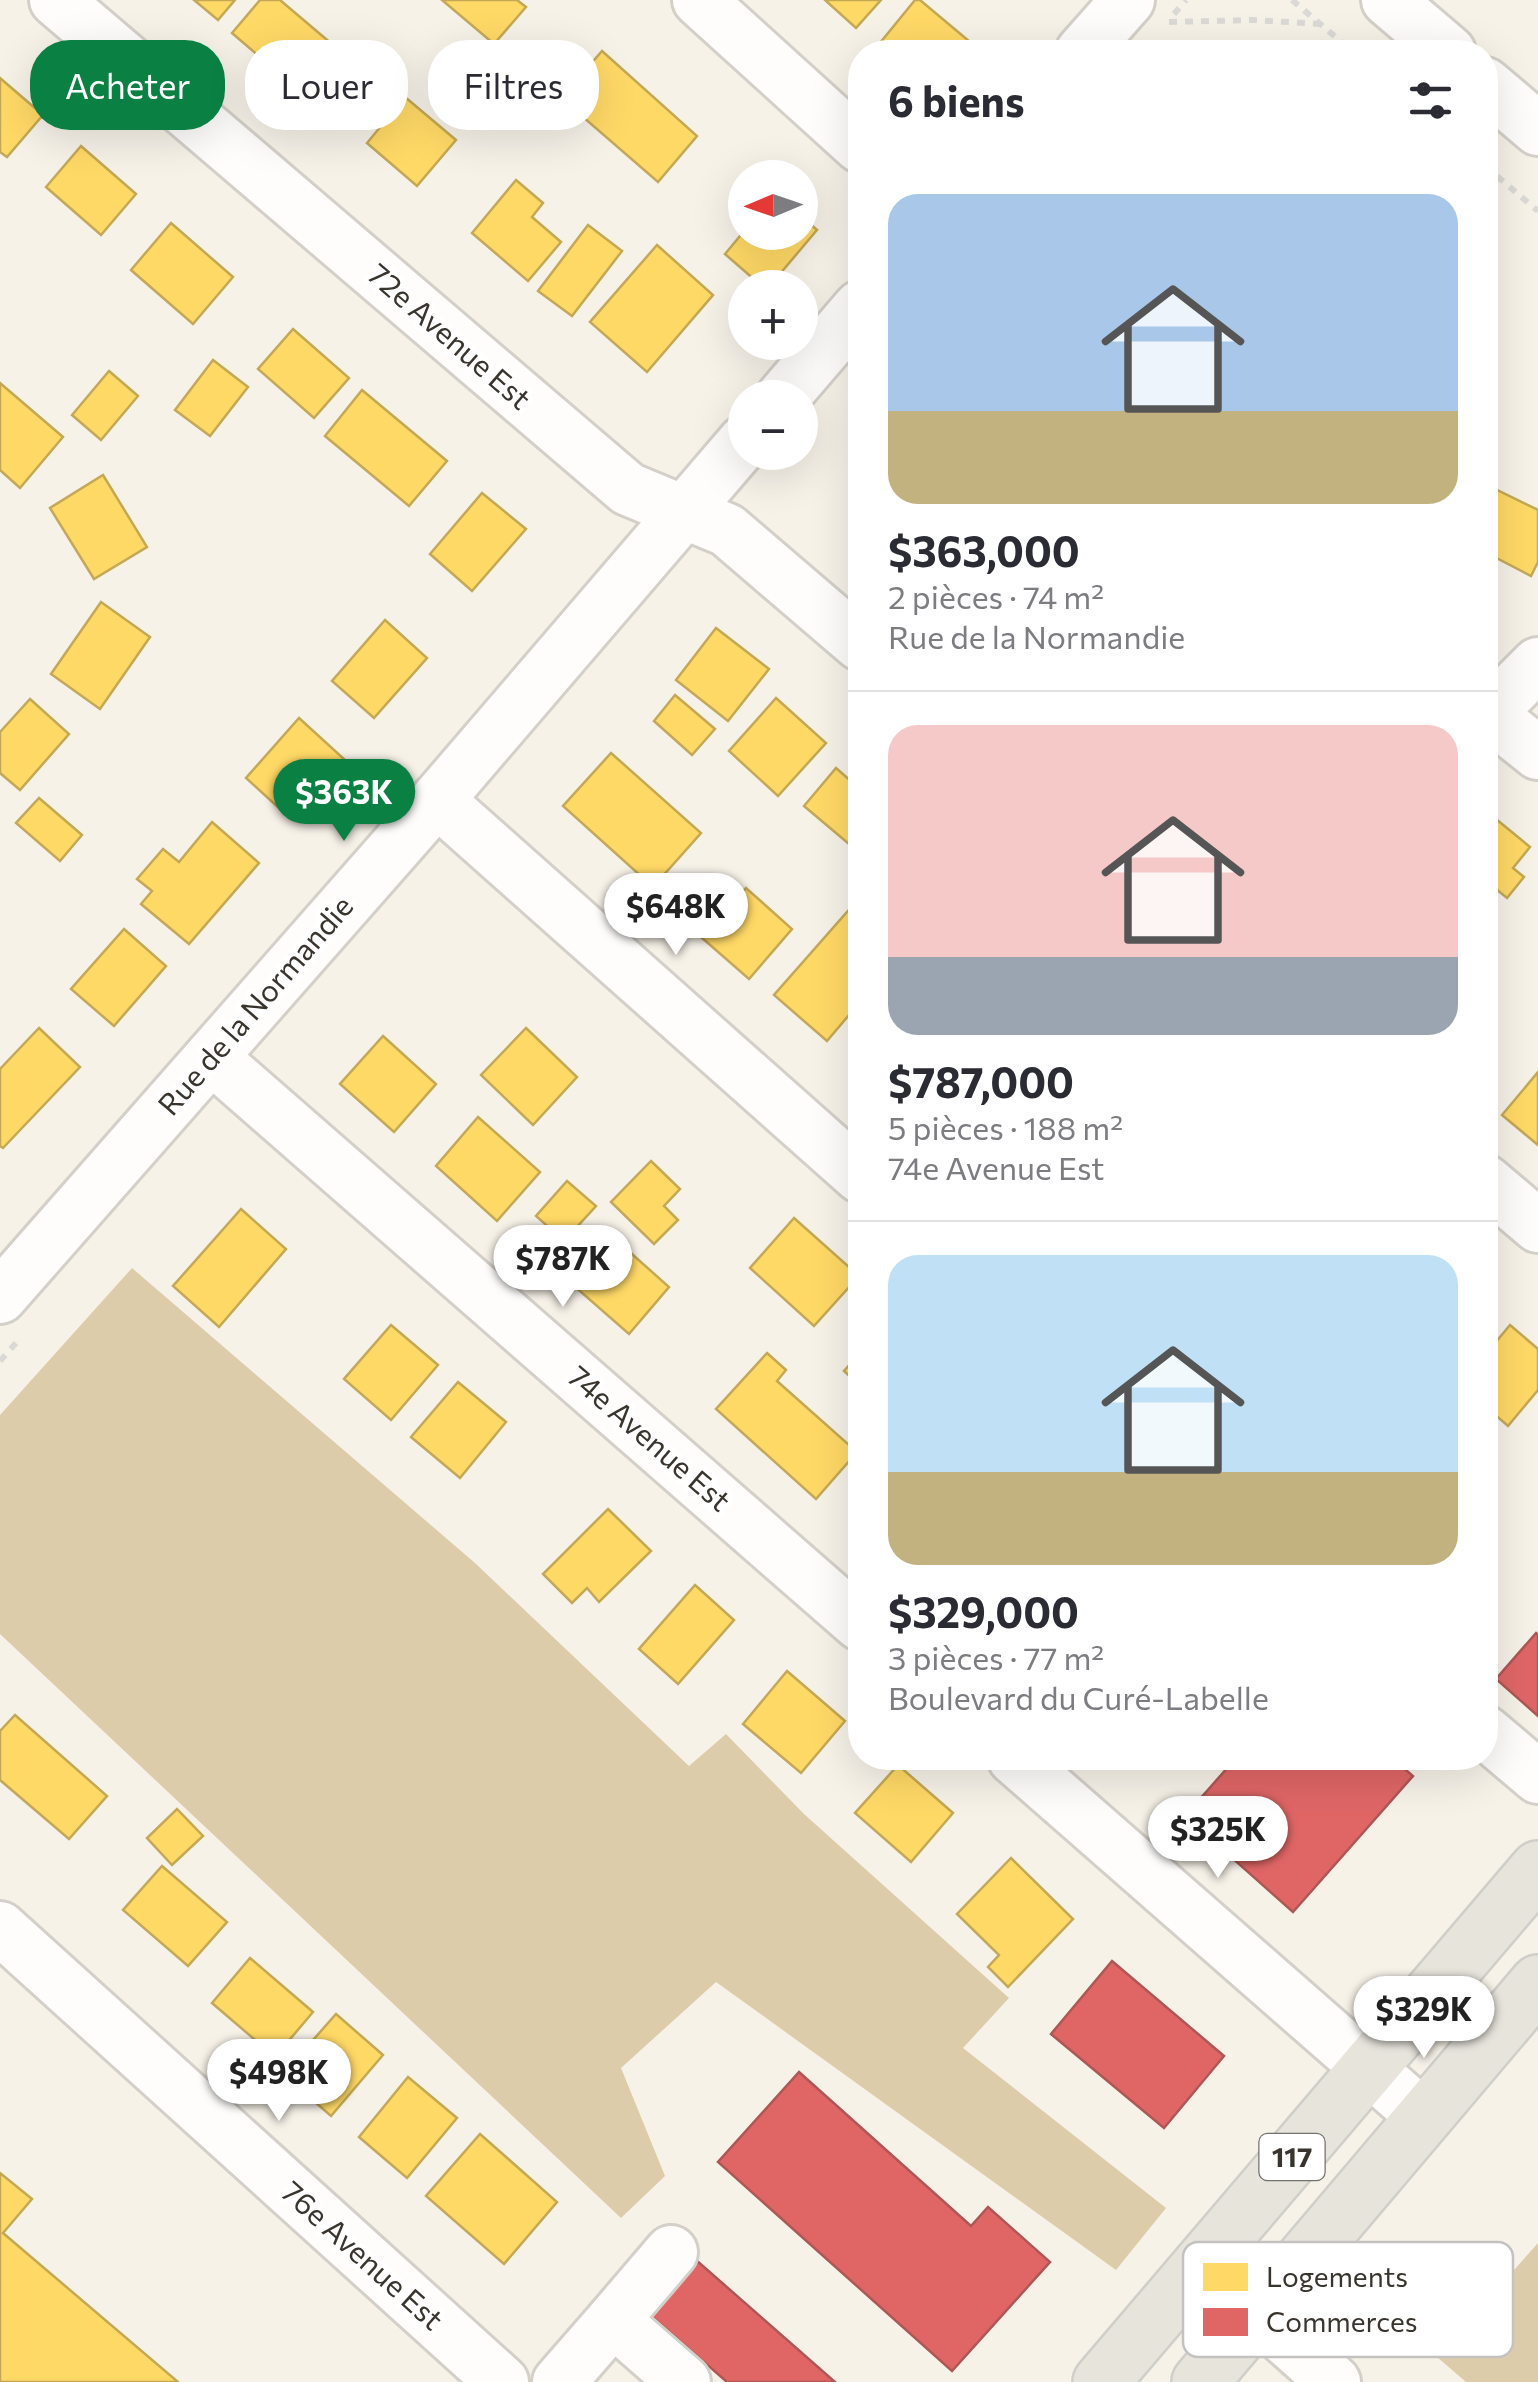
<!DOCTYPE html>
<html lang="fr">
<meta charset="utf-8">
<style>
body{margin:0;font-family:Commissioner,sans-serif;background:#f2f2f3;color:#2b2b33;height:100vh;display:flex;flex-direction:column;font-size:38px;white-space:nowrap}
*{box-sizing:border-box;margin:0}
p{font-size:32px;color:#7c7c81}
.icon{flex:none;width:55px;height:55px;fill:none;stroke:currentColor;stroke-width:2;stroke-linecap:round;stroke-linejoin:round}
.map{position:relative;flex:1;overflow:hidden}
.sheet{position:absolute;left:848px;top:40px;width:650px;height:1730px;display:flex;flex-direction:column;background:#fff;border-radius:40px;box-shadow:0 10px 40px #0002}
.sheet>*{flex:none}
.banner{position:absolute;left:30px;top:40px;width:668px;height:90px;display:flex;gap:20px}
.needle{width:65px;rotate:268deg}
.fabs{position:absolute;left:728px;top:160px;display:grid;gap:20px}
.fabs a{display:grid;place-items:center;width:90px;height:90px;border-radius:50%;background:#fff;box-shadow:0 10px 40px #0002;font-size:50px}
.price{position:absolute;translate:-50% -85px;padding:0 22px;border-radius:35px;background:#fff;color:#222;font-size:32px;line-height:65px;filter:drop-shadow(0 2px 5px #0008)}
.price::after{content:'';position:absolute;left:50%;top:60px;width:30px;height:22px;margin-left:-15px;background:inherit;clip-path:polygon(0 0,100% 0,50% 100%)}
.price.on{background:#0b8043;color:#fff}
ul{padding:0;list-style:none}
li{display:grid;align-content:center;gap:20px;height:530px;padding:0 40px}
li+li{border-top:2px solid #e1e1e2}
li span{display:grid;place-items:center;height:310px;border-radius:30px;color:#555}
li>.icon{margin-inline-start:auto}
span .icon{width:180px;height:180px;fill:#fffc;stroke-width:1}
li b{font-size:42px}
h2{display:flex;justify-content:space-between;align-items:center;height:120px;padding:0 40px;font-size:42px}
.tag{padding:0 35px;border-radius:40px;background:#fff;box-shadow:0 10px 40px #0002;font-size:35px;line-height:90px}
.tag.on{background:#0b8043;color:#fff}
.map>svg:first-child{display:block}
</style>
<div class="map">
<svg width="1538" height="2382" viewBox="0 0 1538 2382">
<rect width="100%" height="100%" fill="#f7f2e8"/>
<g fill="#dca">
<path d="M132 1268 475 1563 689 1766 726 1734 804 1814 1009 1998 963 2048 1166 2208 1116 2270 716 1982 621 2068 665 2176 621 2218 0 1634V1415Z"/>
<path d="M1538 2243V2382H1466L1437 2357Z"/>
</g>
<g fill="#ffd966" stroke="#c4a855" stroke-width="2.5">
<path d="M194 0H235L218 20Z"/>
<path d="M260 0H280L333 45 296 88 232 33Z"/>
<path d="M442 0H517L526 7 494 44Z"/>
<path d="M825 0H881L856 28Z"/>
<path d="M915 0H920L982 52H879L875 49Z"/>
<path d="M602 51 697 136 658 182 561 98Z"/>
<path d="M0 78 43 115 7 157 0 152Z"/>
<path d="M405 97 456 140 417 186 367 143Z"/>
<path d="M81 146 136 194 101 235 46 187Z"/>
<path d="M516 180 543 203 532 217 561 242 528 281 472 233Z"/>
<path d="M800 215 817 230 768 288H764L725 254 745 230V232H800Z"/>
<path d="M171 223 233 277 193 324 131 270Z"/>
<path d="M588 225 622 251 572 316 538 291Z"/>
<path d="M657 245 713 295 647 372 590 322Z"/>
<path d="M293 329 349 378 314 418 258 369Z"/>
<path d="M213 360 248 387 210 436 175 410Z"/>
<path d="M109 371 138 396 101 440 72 415Z"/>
<path d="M0 383 63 437 20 488 0 470Z"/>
<path d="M362 390 447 461 409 506 325 436Z"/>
<path d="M103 475 147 547 94 579 50 508Z"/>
<path d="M1485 484 1538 510V562L1531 576 1485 552Z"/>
<path d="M482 493 526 529 472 591 430 554Z"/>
<path d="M101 602 150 637 100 709 51 674Z"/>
<path d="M385 620 427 658 374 718 332 681Z"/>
<path d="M716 628 769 669 728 721 676 680Z"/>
<path d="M675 695 715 729 692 755 654 721Z"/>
<path d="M776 698 826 743 778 796 729 751Z"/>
<path d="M30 699 69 734 20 790 0 773V732Z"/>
<path d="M299 718 344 759 291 819 246 778Z"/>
<path d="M611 753 701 833 653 887 563 806Z"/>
<path d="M836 768 860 789V831L849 844 804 806Z"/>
<path d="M39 798 82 835 60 861 16 823Z"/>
<path d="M1485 810 1530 847 1513 868 1524 877 1507 898 1485 880Z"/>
<path d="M212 822 259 863 189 944 141 904 152 891 137 879 163 849 179 862Z"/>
<path d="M713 885 733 903 746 888 792 929 749 979 701 937 712 924 693 908Z"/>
<path d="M854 904 860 909V1002L827 1041 774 995Z"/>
<path d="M124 929 166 966 114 1026 71 989Z"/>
<path d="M39 1028 80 1067 3 1148 0 1146V1069Z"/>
<path d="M526 1028 577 1077 533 1125 481 1075Z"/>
<path d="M383 1036 436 1084 394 1132 340 1084Z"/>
<path d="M1538 1072V1145L1502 1115Z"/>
<path d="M478 1117 540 1172 497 1221 436 1166Z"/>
<path d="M651 1161 680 1189 664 1206 678 1220 654 1244 611 1202Z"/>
<path d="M567 1181 596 1206 564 1241 536 1216Z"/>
<path d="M241 1209 286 1249 219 1327 173 1286Z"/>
<path d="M794 1218 859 1276 814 1326 750 1268Z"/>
<path d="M606 1231 669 1287 629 1334 565 1278Z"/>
<path d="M391 1325 438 1365 391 1420 344 1379Z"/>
<path d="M1510 1325 1538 1349V1390L1508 1426 1485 1406V1355Z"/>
<path d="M767 1353 786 1370 777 1381 857 1452 816 1499 716 1409Z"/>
<path d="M860 1353V1386L844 1371Z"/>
<path d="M458 1382 506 1422 460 1478 411 1437Z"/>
<path d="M608 1509 651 1551 599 1602 587 1588 572 1603 543 1574Z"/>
<path d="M695 1585 734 1620 678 1684 639 1649Z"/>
<path d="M787 1671 845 1721 801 1773 743 1724Z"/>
<path d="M15 1715 107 1796 69 1839 0 1780V1731Z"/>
<path d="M898 1765 953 1813 911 1862 855 1813Z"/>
<path d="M177 1809 203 1836 172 1865 147 1838Z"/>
<path d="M1011 1858 1073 1919 1008 1987 988 1967 999 1955 957 1914Z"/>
<path d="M162 1866 227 1922 188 1966 123 1910Z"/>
<path d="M250 1958 313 2012 275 2057 212 2003Z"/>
<path d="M336 2014 383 2055 331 2116 283 2074Z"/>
<path d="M408 2077 457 2118 407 2178 359 2137Z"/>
<path d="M480 2134 557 2202 504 2264 426 2196Z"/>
<path d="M0 2173 32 2199 3 2233 178 2382H0Z"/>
</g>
<g fill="#e06666" stroke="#ae5755" stroke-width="2.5">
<path d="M1536 1633 1538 1635V1716L1496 1679Z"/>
<path d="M1236 1758H1392L1413 1776 1293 1912 1185 1816Z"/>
<path d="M1112 1961 1224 2056 1164 2128 1051 2034Z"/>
<path d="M799 2072 971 2226 988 2207 1050 2262 952 2371 718 2162Z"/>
<path d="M696 2260 835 2382H727L649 2314Z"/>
</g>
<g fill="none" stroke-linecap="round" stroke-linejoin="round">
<defs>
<g id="minor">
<path d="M56 0 628 489 727 530 860 644"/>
<path d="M699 0 860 146"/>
<path d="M1388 0 1449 52"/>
<path d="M1082 52 1128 0"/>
<path d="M1485 84 1538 129"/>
<path d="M782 398 860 307"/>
<path d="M1485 711 1538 753"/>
<path d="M1488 714 1538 664"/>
<path d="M437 800 860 1176"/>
<path d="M211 1057 860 1624"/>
<path d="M1485 1181 1538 1226"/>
<path d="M0 1297 437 800 745 441"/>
<path d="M1485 1732 1538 1777"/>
<path d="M1014 1758 1424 2117"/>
<path d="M0 1928 502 2382"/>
<path d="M1201 2264 1334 2382"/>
<path d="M613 2320 671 2252"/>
<path d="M559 2382 613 2320 684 2382"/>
</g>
<g id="major">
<path d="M1101 2382 1538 1869"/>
<path d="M1200 2382 1538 1983"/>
</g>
</defs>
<use href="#minor" stroke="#d4d0c9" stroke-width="58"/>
<use href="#major" stroke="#d0cec9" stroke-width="60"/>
<g stroke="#dbd9d6" stroke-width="6" stroke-dasharray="8 8" stroke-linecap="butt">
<path d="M1292 0 1353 52"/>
<path d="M1174 14 1186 0"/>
<path d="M1169 22 1254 20 1320 24"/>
<path d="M1485 166 1538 211"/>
<path d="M0 1361 17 1342"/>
</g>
<use href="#minor" stroke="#fefdfc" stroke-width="52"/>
<use href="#major" stroke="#e7e4dc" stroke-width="55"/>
</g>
<g text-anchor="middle" stroke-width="10" stroke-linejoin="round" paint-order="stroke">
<rect fill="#fff" stroke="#74726d" stroke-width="2.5" x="1259.5" y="2134" width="65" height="46" rx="8"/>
<g font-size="28" font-weight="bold" fill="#39352e">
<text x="1292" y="2167">117</text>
</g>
<g font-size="30" fill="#39352e" stroke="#fff">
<text transform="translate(449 337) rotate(41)" y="10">72e Avenue Est</text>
<text transform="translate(256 1006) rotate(-49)" y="10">Rue de la Normandie</text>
<text transform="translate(649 1439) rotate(41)" y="10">74e Avenue Est</text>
<text transform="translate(362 2256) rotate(42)" y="10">76e Avenue Est</text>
</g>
</g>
<rect x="1183" y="2242" width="330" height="115" rx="15" fill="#fff" stroke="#c4c2c0" stroke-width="2.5"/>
<rect x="1203" y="2263" width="45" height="28" fill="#ffd966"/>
<rect x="1203" y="2308" width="45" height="28" fill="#e06666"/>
<g font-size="28" fill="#39352e">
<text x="1266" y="2287">Logements</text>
<text x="1266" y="2332">Commerces</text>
</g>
</svg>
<div class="fabs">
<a><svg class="needle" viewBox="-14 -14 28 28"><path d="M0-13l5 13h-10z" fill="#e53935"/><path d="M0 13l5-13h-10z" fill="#7c7c81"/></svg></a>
<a>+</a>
<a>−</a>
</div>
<b class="price on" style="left:344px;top:844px">$363K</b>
<b class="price" style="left:676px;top:958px">$648K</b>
<b class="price" style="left:563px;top:1310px">$787K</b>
<b class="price" style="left:1218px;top:1881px">$325K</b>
<b class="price" style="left:1424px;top:2061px">$329K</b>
<b class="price" style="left:279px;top:2124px">$498K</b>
<div class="banner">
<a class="tag on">Acheter</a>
<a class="tag">Louer</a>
<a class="tag">Filtres</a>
</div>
<section class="sheet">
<h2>6 biens<svg class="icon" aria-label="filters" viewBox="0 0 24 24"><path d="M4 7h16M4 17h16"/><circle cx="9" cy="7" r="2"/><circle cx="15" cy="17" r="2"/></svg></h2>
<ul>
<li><span style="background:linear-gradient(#a9c7e8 70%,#c2b280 0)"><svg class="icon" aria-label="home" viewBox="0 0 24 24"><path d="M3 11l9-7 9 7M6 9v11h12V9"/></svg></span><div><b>$363,000</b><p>2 pièces · 74 m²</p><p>Rue de la Normandie</p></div></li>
<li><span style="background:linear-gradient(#f6c9c9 75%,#9aa5b1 0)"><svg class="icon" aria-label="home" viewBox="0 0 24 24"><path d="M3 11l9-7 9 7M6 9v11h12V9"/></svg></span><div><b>$787,000</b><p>5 pièces · 188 m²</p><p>74e Avenue Est</p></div></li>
<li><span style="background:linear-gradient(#bfe0f5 70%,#c2b280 0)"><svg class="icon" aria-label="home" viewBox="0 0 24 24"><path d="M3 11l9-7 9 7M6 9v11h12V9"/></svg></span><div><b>$329,000</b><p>3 pièces · 77 m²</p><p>Boulevard du Curé-Labelle</p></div></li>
</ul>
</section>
</div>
